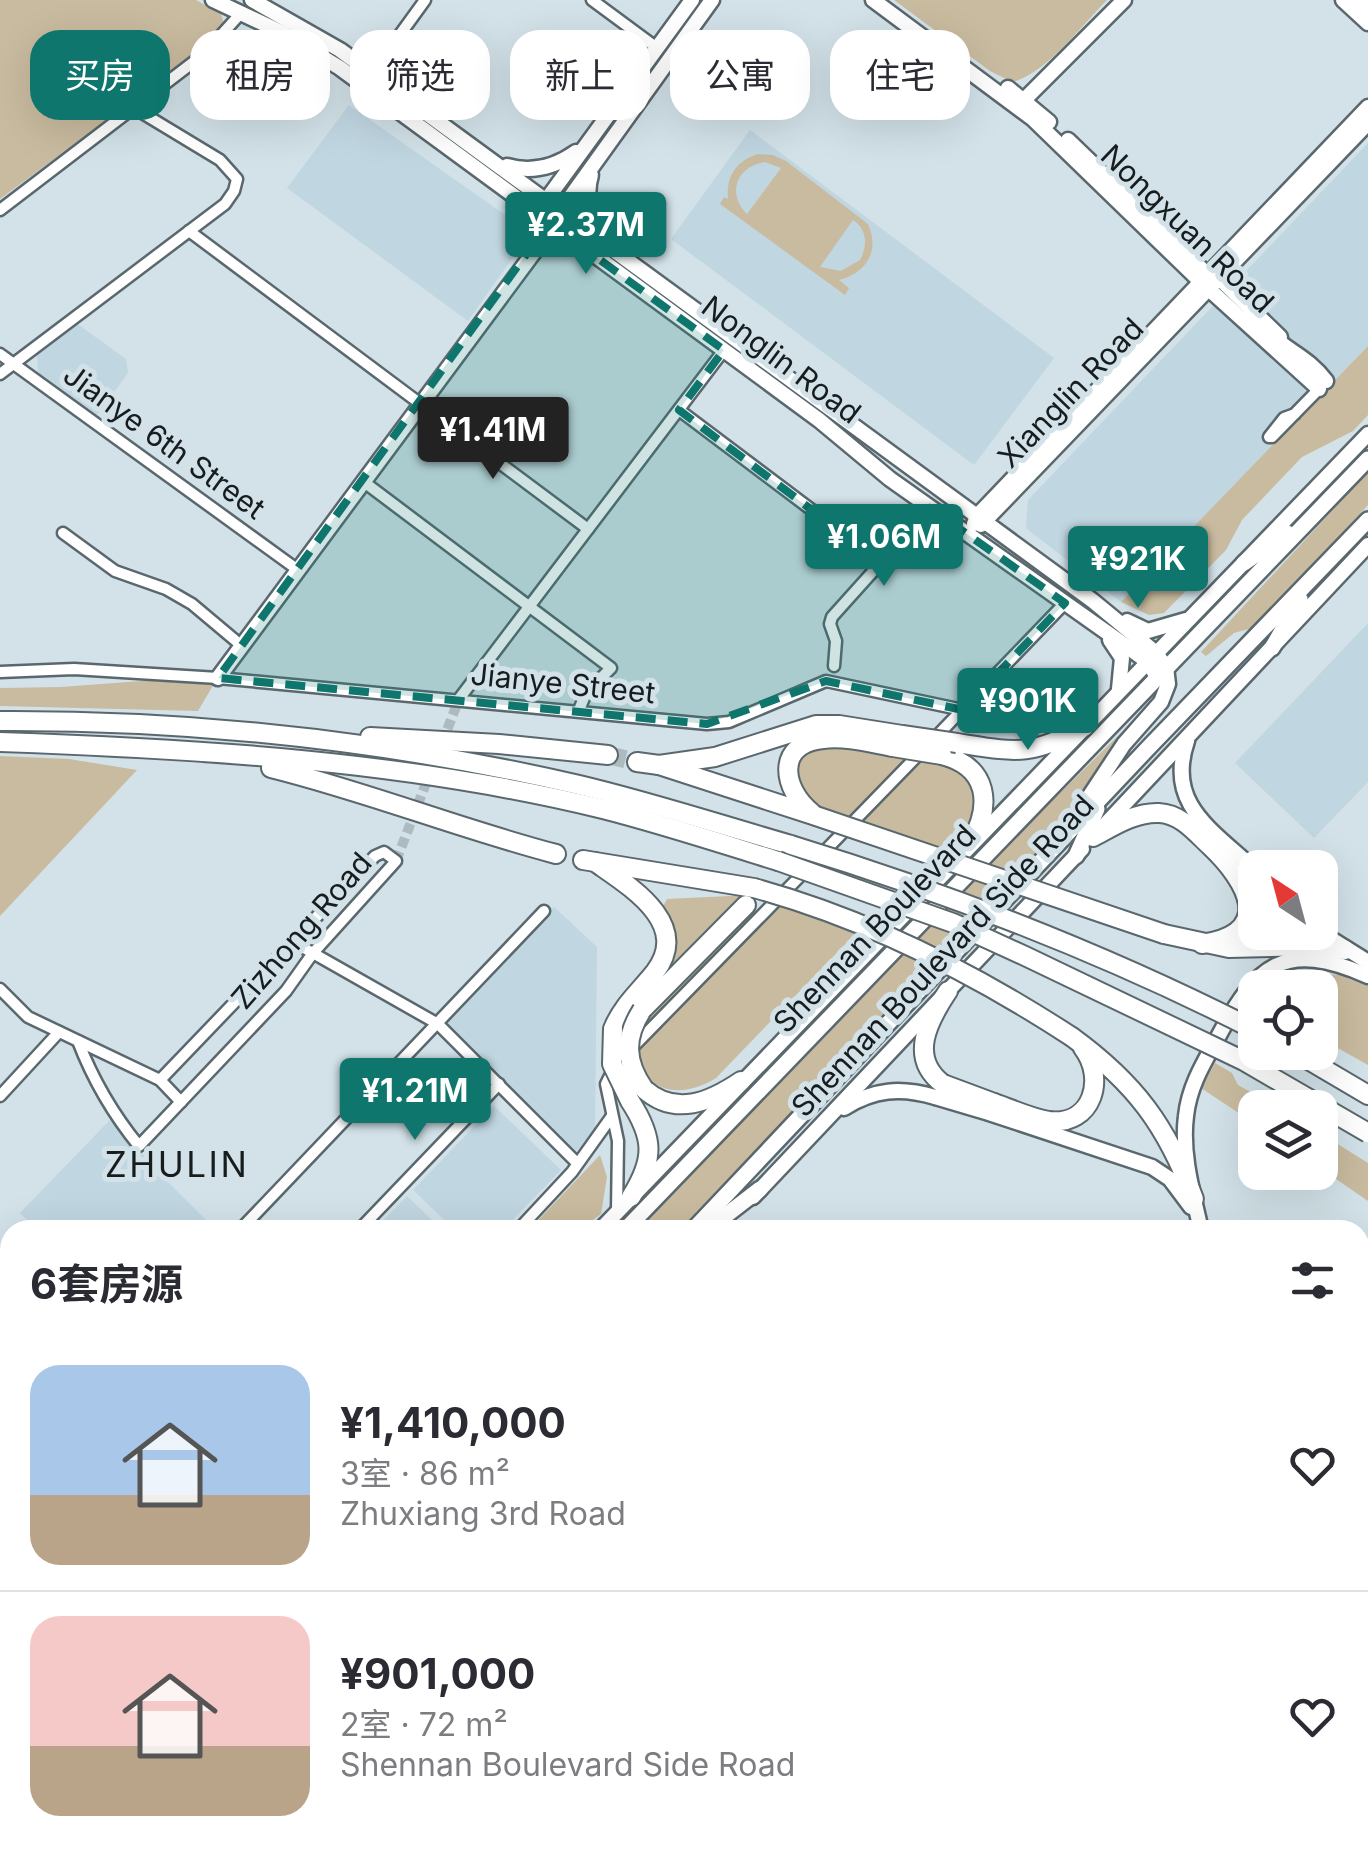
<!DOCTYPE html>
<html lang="zh">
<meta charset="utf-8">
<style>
body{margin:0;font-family:Inter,"Noto Sans SC",sans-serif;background:#f7f7f7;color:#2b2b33;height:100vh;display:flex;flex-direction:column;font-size:38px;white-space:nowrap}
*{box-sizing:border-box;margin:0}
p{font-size:32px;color:#7c7c81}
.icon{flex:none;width:55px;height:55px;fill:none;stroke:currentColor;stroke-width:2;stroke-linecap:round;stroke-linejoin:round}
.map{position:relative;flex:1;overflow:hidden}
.drawer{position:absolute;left:0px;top:1220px;width:1370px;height:640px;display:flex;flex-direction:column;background:#fff;border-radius:30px 30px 0 0;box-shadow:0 10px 40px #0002}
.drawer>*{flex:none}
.banner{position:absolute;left:30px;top:30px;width:1310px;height:90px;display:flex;gap:20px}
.needle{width:65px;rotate:324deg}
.fabs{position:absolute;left:1238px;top:850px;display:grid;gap:20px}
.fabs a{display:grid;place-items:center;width:100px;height:100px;border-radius:20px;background:#fff;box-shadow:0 10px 40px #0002;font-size:50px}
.price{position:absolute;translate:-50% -85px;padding:0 22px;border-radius:10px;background:#0f766e;color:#fff;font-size:32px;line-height:65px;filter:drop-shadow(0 2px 5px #0008)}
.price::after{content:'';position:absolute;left:50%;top:60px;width:30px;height:22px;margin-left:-15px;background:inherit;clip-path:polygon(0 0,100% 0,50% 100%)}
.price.active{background:#222;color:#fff}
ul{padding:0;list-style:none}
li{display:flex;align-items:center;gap:30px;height:250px;padding:0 30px}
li+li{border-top:2px solid #e1e1e2}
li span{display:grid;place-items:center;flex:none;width:280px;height:200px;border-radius:30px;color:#555}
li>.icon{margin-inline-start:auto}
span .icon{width:120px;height:120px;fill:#fffc;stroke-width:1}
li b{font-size:42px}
h2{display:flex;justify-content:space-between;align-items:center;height:120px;padding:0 30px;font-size:42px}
.pill{padding:0 35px;border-radius:30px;background:#fff;box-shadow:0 10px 40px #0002;font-size:35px;line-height:90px}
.pill.active{background:#0f766e;color:#fff}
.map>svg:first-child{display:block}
</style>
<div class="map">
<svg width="1368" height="1860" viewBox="0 0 1368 1860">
<rect width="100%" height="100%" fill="#d2e2e8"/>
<g fill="#c0d6e1">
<path d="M349 105 525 229 526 239 468 321 287 188Z"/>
<path d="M750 130 1054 358 974 465 671 239Z"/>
<path d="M1368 143V346L1121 602 1026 528 1028 500Z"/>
<path d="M76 323 126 359 128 373 97 415 38 372 37 352Z"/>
<path d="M1368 623V782L1314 838 1235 763Z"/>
<path d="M554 907 597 947 595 1133 576 1151 445 1023Z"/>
<path d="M494 1106 561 1170 503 1230H455L413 1190Z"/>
<path d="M111 1119 168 1182 216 1230H37L20 1213Z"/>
<path d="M407 1196 442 1230H374Z"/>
</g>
<g fill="#c9bb9f" fill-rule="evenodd">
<path d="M0 0H196L221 14 225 28 201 50 0 199Z"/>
<path d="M894 0H1107C1082 25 1046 74 1012 82L990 71Z"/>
<path d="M758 154 773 155 786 161 868 224C880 250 867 273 839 280L849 288 845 295 720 204 724 197 728 199C726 176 736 161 758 154ZM765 162 781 168 747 214C726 193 737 166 765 162ZM853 220C867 229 868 245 860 260L841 271 820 267Z"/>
<path d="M1368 346V415L1353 431 1302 457 1242 520 1226 550 1164 613 1149 615 1121 602Z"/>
<path d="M1368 472V505L1253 628 1234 633 1206 656 1201 652Z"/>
<path d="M168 679 215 682 198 711 0 706V688L61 687Z"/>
<path d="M1135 719 1090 789 1045 838 1024 870 680 1230H637L988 864Z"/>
<path d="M833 745 955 766 981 793 969 830 945 852 816 812 804 801 794 769 806 752Z"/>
<path d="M0 756 69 759 137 770 0 916Z"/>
<path d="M750 895 742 899 656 986C678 956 682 941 662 908L667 899Z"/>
<path d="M782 905 857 932 716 1078C663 1111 620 1073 646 1016L752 911Z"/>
<path d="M1289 971 1340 975 1368 986V1065L1320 1038V988H1256Z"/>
<path d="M1215 1063 1232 1073 1238 1085 1277 1107 1255 1108V1124L1201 1088Z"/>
<path d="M1320 1133 1368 1163V1201L1320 1168Z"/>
<path d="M600 1155 607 1177 601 1214 579 1230H529Z"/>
<path d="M823 1850H914L921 1860H809Z"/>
<path d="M936 1850H1048L1054 1858 943 1860Z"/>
</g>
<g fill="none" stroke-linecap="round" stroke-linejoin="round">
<g stroke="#adbac0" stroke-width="10" stroke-dasharray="10 5" stroke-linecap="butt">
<path d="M442 743 459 699"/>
<path d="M396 861 430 773"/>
</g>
<path stroke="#adbac0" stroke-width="18" stroke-dasharray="18 9" stroke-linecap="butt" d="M608 755 637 762"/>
<defs>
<g id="street">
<path d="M592 0 657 48"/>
<path d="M370 76 425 0"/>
<path d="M0 210 204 54 242 12"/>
<path d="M189 231 588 529"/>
<path d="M0 354 298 570"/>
<path d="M0 374 225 204 234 191 237 179 220 160 134 108"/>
<path d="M679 410 881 562"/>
<path d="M1295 414 1284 418 1269 437H1272L1321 387"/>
<path d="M364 482 611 668 586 693 579 710"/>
<path d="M63 533 115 571 166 589 192 604 242 646"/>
<path d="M834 666 836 641 830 624 832 617 930 508"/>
<path d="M0 672 74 669 218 678 707 724 729 722 826 681 963 710"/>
<path d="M459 699 724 350"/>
<path d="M934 739 1065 603"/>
<path d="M819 857 922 751"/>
<path d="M302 934 304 948 438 1024 577 1163"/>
<path d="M0 989 28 1017 160 1080 181 1102"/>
<path d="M78 1041C93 1080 112 1113 139 1146L286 991 313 953 396 861 384 852 375 856 160 1080"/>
<path d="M630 1050 807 869"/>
<path d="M615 1066 606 1084 618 1141 617 1212"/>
<path d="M0 1096 59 1032"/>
<path d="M240 1230 544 911"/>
<path d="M359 1230 499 1084"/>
<path d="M518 1230 572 1172 612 1116"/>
<path d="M0 1351 10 1361"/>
<path d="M0 1605 10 1595"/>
<path d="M0 1771 10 1761"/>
</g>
<g id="secondary">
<path d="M213 0 281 32 340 68 819 420 890 479 1126 646 1148 662 1157 677"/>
<path d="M252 0 340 50 1093 601 1156 653 1166 667 1168 684 1161 702 1124 744 1075 818"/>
<path d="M873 0 1033 119 1200 281 1319 389"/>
<path d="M1343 0 1368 23"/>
<path d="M1359 0 1368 9"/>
<path d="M1008 88 1049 122"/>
<path d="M1021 103 1124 0"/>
<path d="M1068 140 1211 278"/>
<path d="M507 166C532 173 555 167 576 152"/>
<path d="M591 175C584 198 592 219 605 239"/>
<path d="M548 207 547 199 692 0"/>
<path d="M1221 274V280L1280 337"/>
<path d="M1270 334C1289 352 1309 358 1326 381"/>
<path d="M974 524 977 516 1368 107"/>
<path d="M981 525 1368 123"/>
<path d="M1127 621 1148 631 1186 620"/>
<path d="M1110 640 1122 658 1119 689"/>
<path d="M218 678 540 244 549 223 561 210 712 0"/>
<path d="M1187 741C1165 805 1213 830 1255 870"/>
<path d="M1100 830 1368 545"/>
<path d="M1320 932 1368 962"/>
<path d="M844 1108C874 1089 901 1087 935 1097"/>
<path d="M989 1113 1152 1167 1170 1179 1191 1207"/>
<path d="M753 1197 1082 849"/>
<path d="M600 1230 1368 434"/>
<path d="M1201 1230C1193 1194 1181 1154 1186 1116 1189 1087 1203 1064 1217 1039 1256 965 1284 939 1368 976"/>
<path d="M0 1647 10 1656"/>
<path d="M208 1850 219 1860"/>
<path d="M234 1850 244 1860"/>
<path d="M5 1860 15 1850"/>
<path d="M561 1860 567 1850"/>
<path d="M583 1860 589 1850"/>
</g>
<g id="primary">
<path d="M1244 563 1287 533"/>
<path d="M1272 648 1300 599"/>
<path d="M1076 856 1097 809"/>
<path d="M625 1230 1368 459"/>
<path d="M693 1230 1150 746 1368 520"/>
<path d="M707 1230 760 1189"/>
<path d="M28 1860 37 1850"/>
<path d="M94 1860 107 1850"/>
</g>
<g id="highway">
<path d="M0 721C195 720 389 741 579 785 651 802 721 825 791 845"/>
<path d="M370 737 499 744 608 755"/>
<path d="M0 742C201 749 407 761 603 809 662 824 720 843 778 861"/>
<path d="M957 743C1015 752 1031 757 1084 727"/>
<path d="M942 755C989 767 992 805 971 842"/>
<path d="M637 762 659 765 816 816"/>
<path d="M659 765 715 757 816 725H839L902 735"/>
<path d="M271 768C368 792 460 829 556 854"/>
<path d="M812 813C782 789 775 744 823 739 845 736 871 743 893 747"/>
<path d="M1093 837C1114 826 1135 812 1159 813 1181 814 1195 832 1210 846 1248 882 1276 933 1202 944"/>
<path d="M583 860 754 888"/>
<path d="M595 862C629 886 692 923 655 972 640 991 622 1006 613 1029"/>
<path d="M1164 934 1229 948 1313 946 1345 950"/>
<path d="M642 1010 746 905"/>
<path d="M1072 1037C1135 1083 1167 1126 1194 1199"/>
<path d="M1295 1052 1368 1095"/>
<path d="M943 1084C908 1058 928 1021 948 991"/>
<path d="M644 1089C675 1117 710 1102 741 1081"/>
<path d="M630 1101C654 1138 655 1159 631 1197"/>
<path d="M994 1103C1012 1109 1030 1118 1049 1121 1093 1126 1106 1078 1083 1048"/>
<path d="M1366 1393H1368"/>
</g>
</defs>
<use href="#street" stroke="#5a686e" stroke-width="15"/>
<use href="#secondary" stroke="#5a686e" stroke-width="19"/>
<use href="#primary" stroke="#5a686e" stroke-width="20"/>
<use href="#highway" stroke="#5a686e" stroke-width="22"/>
<use href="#street" stroke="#fff" stroke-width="10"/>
<use href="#secondary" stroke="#fff" stroke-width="14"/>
<use href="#primary" stroke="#fff" stroke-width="15"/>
<use href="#highway" stroke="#fff" stroke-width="18"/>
<defs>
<path id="secondary-bridge" d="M935 1097 989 1113"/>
<g id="highway-bridge">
<path d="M902 735 957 743"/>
<path d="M893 747 942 755"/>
<path d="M816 816 1164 934"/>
<path d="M791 845C951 894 1106 954 1255 1030"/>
<path d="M778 861 953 923 1025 956 1244 1061 1368 1133"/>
<path d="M754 888C867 919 974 973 1072 1037"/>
<path d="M642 1010C624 1038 625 1062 644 1089"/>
<path d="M613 1029 612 1064 630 1101"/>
<path d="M943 1084 994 1103"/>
</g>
</defs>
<use href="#secondary-bridge" stroke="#5a686e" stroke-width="19" stroke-linecap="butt"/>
<use href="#highway-bridge" stroke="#5a686e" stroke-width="22" stroke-linecap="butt"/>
<use href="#secondary-bridge" stroke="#fff" stroke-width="14"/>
<use href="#highway-bridge" stroke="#fff" stroke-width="18"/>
</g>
<path fill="#0f766e" fill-opacity="0.2" stroke="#0f766e" stroke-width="8" stroke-dasharray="20 12" stroke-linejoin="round" d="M549 223 724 350 679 410 881 562 930 508 1065 603 963 710 826 681 707 724 218 678Z"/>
<g text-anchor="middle" stroke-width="10" stroke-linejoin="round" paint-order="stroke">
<g font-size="30" fill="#171c1e" stroke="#d2e2e8">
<text transform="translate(1187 229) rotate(44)" y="10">Nongxuan Road</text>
<text transform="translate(781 360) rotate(37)" y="10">Nonglin Road</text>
<text transform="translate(1071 393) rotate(-46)" y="10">Xianglin Road</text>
<text transform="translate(164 442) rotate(36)" y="10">Jianye 6th Street</text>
<text transform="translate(563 684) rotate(6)" y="10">Jianye Street</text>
<text transform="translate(875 929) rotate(-46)" y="10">Shennan Boulevard</text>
<text transform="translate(302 931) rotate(-49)" y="10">Zizhong Road</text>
<text transform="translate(943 956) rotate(-47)" y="10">Shennan Boulevard Side Road</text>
</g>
<g font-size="35" letter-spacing="2.5" fill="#171c1e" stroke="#d2e2e8">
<text x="177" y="1177">ZHULIN</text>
</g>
</g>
</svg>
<div class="fabs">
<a><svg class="needle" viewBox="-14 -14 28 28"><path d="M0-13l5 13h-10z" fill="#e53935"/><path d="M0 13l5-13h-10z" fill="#7c7c81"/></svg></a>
<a><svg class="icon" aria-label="locate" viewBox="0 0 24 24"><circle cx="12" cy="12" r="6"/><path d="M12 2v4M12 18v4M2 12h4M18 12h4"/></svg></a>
<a><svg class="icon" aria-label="layers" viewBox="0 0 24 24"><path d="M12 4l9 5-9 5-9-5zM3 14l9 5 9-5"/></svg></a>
</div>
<b class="price" style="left:586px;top:277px">¥2.37M</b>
<b class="price active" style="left:493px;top:482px">¥1.41M</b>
<b class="price" style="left:884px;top:589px">¥1.06M</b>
<b class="price" style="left:1138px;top:611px">¥921K</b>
<b class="price" style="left:1028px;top:753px">¥901K</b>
<b class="price" style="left:415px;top:1143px">¥1.21M</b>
<div class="banner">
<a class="pill active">买房</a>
<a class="pill">租房</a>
<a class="pill">筛选</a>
<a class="pill">新上</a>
<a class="pill">公寓</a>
<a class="pill">住宅</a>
</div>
<section class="drawer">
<h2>6套房源<svg class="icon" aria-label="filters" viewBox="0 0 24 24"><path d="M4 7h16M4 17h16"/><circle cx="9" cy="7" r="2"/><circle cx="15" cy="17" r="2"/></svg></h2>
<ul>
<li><span style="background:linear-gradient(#a9c7e8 65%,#b9a48a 0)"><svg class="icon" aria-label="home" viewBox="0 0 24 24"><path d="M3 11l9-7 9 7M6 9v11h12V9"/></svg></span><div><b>¥1,410,000</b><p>3室 · 86 m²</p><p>Zhuxiang 3rd Road</p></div><svg class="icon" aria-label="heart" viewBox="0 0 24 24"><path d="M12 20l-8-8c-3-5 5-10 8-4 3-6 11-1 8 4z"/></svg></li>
<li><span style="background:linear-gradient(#f6c9c9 65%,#b9a48a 0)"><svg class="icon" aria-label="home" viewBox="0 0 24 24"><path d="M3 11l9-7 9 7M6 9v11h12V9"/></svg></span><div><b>¥901,000</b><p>2室 · 72 m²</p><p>Shennan Boulevard Side Road</p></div><svg class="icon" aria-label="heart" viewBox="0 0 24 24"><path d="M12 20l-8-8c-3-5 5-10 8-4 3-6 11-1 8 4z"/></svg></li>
</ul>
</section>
</div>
